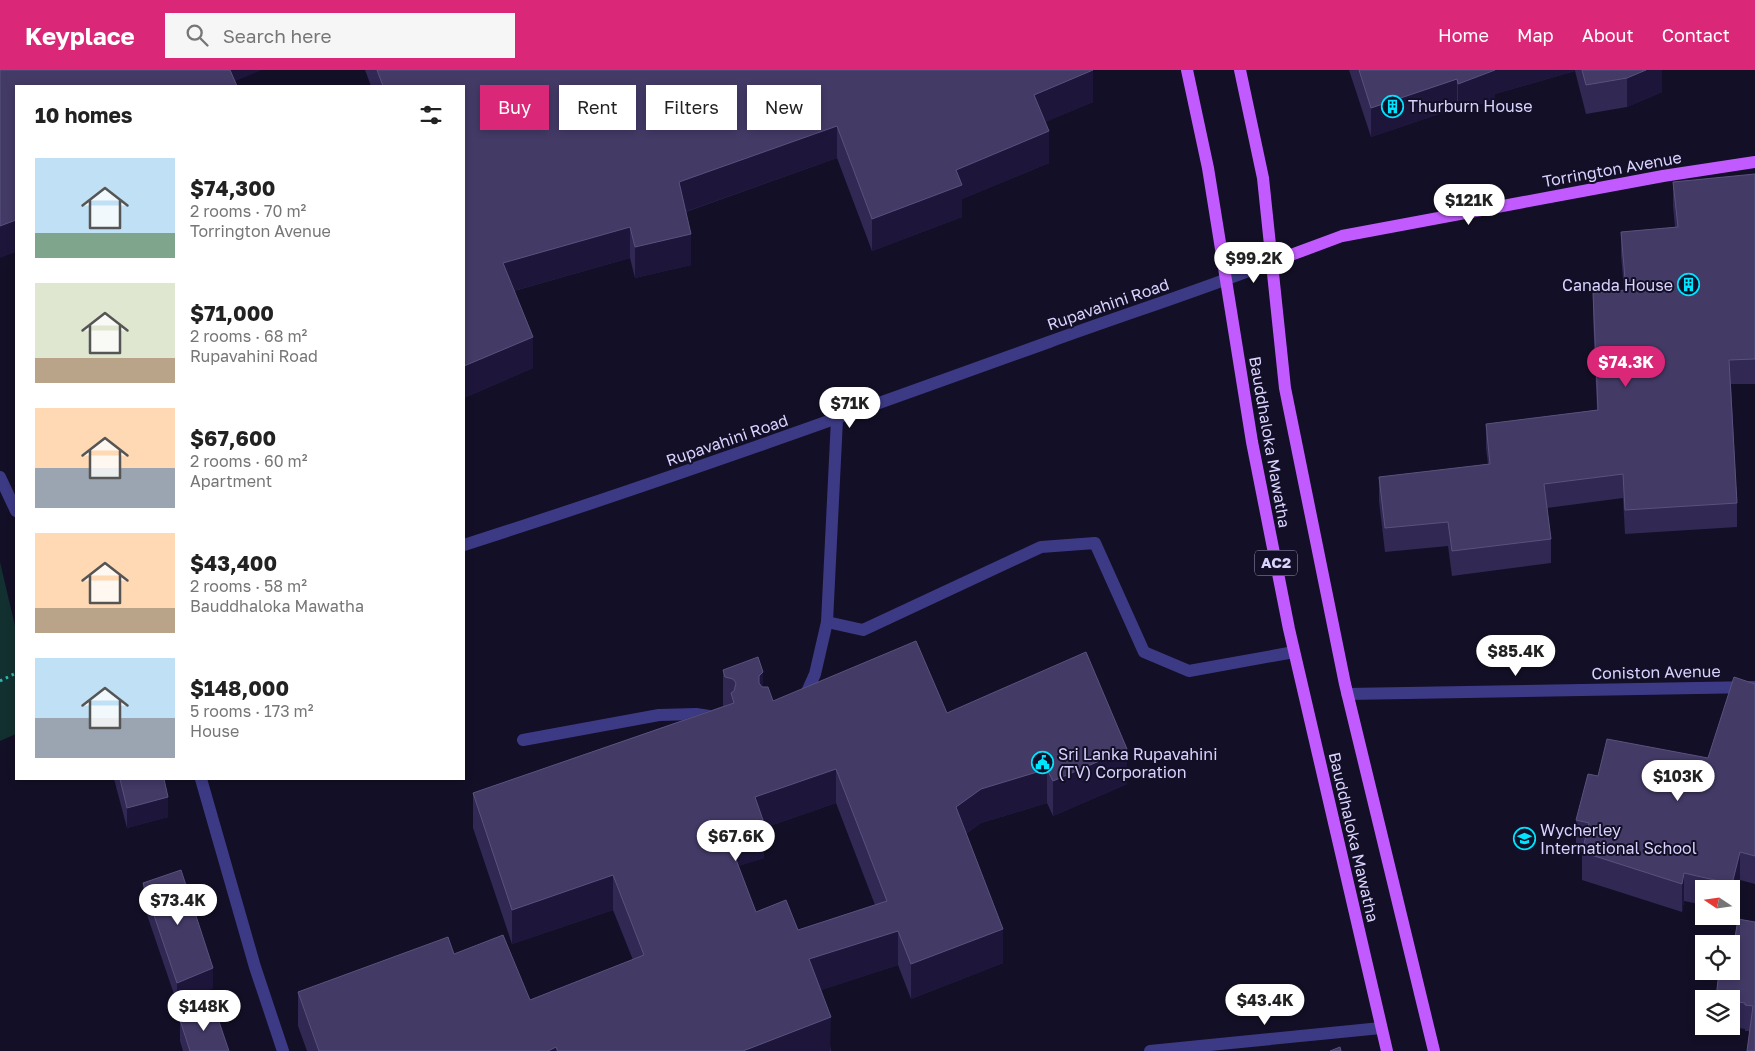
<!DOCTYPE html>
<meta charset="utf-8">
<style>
body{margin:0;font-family:"Golos Text",sans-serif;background:#f6f6f6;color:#222;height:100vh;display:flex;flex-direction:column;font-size:19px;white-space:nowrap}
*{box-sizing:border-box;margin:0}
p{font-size:16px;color:#767676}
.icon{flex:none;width:28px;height:28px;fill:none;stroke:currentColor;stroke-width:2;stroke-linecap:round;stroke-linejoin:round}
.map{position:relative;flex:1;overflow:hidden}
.panel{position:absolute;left:15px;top:15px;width:450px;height:695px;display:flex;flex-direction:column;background:#fff;border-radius:0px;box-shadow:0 2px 8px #0003}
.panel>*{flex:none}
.guide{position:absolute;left:480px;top:15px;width:475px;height:45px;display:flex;gap:10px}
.needle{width:32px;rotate:283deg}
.controls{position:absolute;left:1695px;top:810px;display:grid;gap:10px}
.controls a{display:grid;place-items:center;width:45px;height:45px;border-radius:0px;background:#fff;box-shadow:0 2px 8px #0003;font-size:25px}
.price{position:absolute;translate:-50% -42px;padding:0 11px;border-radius:18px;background:#fff;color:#222;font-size:16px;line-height:32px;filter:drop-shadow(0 1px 2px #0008)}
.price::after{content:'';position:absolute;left:50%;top:30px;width:15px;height:11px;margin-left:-8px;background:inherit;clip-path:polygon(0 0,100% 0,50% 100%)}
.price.on{background:#db2777;color:#fff}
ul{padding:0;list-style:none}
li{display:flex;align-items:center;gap:15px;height:125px;padding:0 20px}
li span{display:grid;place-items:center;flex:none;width:140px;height:100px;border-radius:0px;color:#555}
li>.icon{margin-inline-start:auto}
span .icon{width:60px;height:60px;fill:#fffc;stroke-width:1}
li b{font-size:21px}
h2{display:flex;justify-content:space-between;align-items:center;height:60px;padding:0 20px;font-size:21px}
.tag{padding:0 18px;border-radius:0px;background:#fff;box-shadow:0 2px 8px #0003;font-size:18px;line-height:45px}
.tag.on{background:#db2777;color:#fff}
header{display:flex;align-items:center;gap:30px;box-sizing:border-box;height:70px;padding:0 25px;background:#db2777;color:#fff}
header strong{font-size:24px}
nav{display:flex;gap:28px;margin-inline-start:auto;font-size:18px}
.search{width:350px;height:45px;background:#f6f6f6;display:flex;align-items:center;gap:12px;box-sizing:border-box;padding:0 18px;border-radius:0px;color:#767676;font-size:19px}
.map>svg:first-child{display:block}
</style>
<header>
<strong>Keyplace</strong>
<div class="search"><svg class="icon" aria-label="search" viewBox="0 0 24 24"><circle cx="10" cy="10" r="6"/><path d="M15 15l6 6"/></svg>Search here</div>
<nav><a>Home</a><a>Map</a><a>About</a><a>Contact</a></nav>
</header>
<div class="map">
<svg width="1755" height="981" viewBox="0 0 1755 981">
<rect width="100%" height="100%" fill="#130f26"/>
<path fill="#12302f" d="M0 492 16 560V664L0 671Z"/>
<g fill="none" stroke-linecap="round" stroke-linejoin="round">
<path stroke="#2fb8b0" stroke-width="3" stroke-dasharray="2.5 4" stroke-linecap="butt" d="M0 611 16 603"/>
<g stroke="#3d3a85" stroke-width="12">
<path d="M837 349 827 552 863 560 1041 477 1095 473 1144 582 1189 601 1294 582"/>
<path d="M0 407 16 441"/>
<path d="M464 475C661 412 855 342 1049 272 1123 245 1198 221 1272 192"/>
<path d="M1347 624 1755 617"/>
<path d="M799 627 806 624 815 604 827 552"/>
<path d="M523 670 659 645 696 644 716 647"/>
<path d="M201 709 255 897 283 981"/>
<path d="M1150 981 1381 958"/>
</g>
<g stroke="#c25bff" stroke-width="12">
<path d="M1187 0 1208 98 1252 372 1289 559 1387 981"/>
<path d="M1240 0 1263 108 1285 318 1345 614 1434 981"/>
<path d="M1272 192 1342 166 1663 106 1755 92"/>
</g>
</g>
<g fill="#312854" fill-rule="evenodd">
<path d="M365 0H1093V32L1045 52 1049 93 962 129V147L872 181 837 88 686 142 691 195 635 208 630 188 514 221 533 298 464 328V16H371Z"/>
<path d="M1349 0H1662V22L1627 37 1586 44 1575 1 1495 24V29L1458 42 1457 38 1371 67Z"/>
<path d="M1755 104V314H1731L1737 433V457L1625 464 1623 428 1547 438 1551 469V493L1452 506 1448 476 1385 482 1379 431V407L1488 394 1486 378V354L1597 340 1593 247V223L1624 220 1621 186V162L1675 157 1673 136V112Z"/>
<path d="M723 600 763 617 773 631 947 643 1127 714 1053 746 1047 733 981 753 966 764 1003 893 911 929 898 895 821 920 831 981H307L298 956V922L454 884 530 930 633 890 613 840 512 874 473 758V723L723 636ZM836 733 875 835 798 860 756 842 738 796 764 788V758Z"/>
<path d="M1755 614V814L1740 810 1732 842H1731V819H1704V835L1684 831 1682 842 1582 810V780L1576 778V750L1598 706 1708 688Z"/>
<path d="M114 709H164L168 747 127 758Z"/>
<path d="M143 813 213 918 177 933 143 833Z"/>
<path d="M1755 852V981L1749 961H1745V959L1728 956H1731L1732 886Z"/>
<path d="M180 950 229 981H183L180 971Z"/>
</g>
<g fill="#1d163a">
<path d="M223 0H262L223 16Z"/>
<path d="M1093 0V32L1034 57V25Z"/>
<path d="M1493 0H1575V1L1495 24V29L1458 42V14Z"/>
<path d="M1646 0H1662V22L1627 37V8Z"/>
<path d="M1457 9V38L1371 67V38Z"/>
<path d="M837 56V88L679 144V112Z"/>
<path d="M1049 61V93L962 129V147L872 181V149L956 100Z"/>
<path d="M16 150V182L0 188V156Z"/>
<path d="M630 157V188L503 224V193Z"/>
<path d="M691 164V195L635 208V177Z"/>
<path d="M533 267V298L464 328V296Z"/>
<path d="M763 602V636L759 647V606Z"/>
<path d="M1127 679V714L1053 746V711Z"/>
<path d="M836 699V733L764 758V788L727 800V766L755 727Z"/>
<path d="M1047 699V733L981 753 956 771V737L981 719Z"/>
<path d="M168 727V747L127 758V738Z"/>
<path d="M1740 782V810L1732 842V814Z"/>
<path d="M1684 803V831L1682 842V814Z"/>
<path d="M613 805V840L512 874V840Z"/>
<path d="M1003 859V893L911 929V894Z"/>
<path d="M898 861V895L809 924V889Z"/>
<path d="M213 898V918L177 933V913Z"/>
<path d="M831 947 830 981H743Z"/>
<path d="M556 977V981H548Z"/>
</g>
<g fill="#433a66" stroke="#5a527e" fill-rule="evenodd">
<path d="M0 0H230L237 16H16V150L0 156Z"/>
<path d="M377 0H1093L1034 25 1049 61 956 100 962 115 872 149 837 56 679 112 691 164 635 177 630 157 503 193 533 267 464 296V16H383Z"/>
<path d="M1359 0H1495L1458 14 1457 9 1371 38Z"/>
<path d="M1582 0H1646L1627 8 1586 15Z"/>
<path d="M1755 104V289L1729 290 1737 433 1625 440 1623 404 1544 414 1551 469 1452 481 1448 452 1385 458 1379 407 1490 394 1486 354 1598 340 1593 223 1626 220 1621 162 1678 157 1673 112Z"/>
<path d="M916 571 947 643 1086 582 1127 679 1053 711 1047 699 981 719 956 737 1003 859 911 894 898 861 809 889 831 947 743 981H558L556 977 548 981H319L298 922 448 867 454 884 503 865 530 930 644 885 613 805 512 840 473 723 734 633 731 623 734 621 736 613 733 609 725 607 723 600 758 587 763 602 759 606V613L762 617H768L773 631ZM836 699 887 831 798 860 786 830 756 842 727 766 764 753 755 727Z"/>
<path d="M1734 607 1755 614V786L1740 782 1732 814 1684 803 1682 814 1582 782 1589 753 1576 750 1588 704 1598 706 1607 669 1708 688Z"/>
<path d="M120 709H164L168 727 127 738Z"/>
<path d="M181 800 213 898 177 913 143 813Z"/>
<path d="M1738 849 1755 852V981H1747L1753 936 1745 935V933L1731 931V929L1716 928 1719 901H1731V886H1732Z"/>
<path d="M214 937 229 981H190L180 950Z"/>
<path d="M1340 977 1341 981H1330Z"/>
</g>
<defs>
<symbol id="building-ring" viewBox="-11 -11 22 22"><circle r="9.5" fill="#130f26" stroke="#00e5ff" stroke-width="1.5"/><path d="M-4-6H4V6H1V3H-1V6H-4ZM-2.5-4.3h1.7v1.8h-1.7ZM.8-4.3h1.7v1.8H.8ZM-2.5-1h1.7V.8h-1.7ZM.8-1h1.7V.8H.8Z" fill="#00e5ff"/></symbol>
<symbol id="civic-ring" viewBox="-11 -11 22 22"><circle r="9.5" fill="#130f26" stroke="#00e5ff" stroke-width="1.5"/><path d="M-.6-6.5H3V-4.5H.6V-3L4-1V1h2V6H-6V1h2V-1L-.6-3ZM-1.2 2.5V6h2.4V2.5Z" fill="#00e5ff"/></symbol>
<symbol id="school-ring" viewBox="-11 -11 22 22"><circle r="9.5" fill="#130f26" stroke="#00e5ff" stroke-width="1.5"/><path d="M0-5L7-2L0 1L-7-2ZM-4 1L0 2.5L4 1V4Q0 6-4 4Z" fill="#00e5ff"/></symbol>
</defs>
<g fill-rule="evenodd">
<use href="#building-ring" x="1380" y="24" width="25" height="25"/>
<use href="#building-ring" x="1676" y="202" width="25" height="25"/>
<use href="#civic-ring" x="1030" y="680" width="25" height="25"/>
<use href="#school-ring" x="1512" y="756" width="25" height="25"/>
</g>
<g text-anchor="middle" stroke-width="4" stroke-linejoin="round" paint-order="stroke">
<rect fill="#130f26" stroke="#9e99be" stroke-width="1" x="1255" y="480.5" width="42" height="25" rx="4"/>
<g font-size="15" font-weight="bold" fill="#d9d4ff">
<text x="1276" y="498">AC2</text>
</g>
<g font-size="16" fill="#d9d4ff" stroke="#130f26" text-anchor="start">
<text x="1408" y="42">Thurburn House</text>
<text x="1673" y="221" text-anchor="end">Canada House</text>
<text x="1058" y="690">Sri Lanka Rupavahini<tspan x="1058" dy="18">(TV) Corporation</tspan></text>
<text x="1540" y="766">Wycherley<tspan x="1540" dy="18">International School</tspan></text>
</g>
<g font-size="16" fill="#d9d4ff" stroke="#130f26">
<text transform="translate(1612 99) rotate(-10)" y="6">Torrington Avenue</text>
<text transform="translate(1108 234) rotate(-19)" y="6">Rupavahini Road</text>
<text transform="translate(727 370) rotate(-19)" y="6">Rupavahini Road</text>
<text transform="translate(1270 372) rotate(80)" y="6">Bauddhaloka Mawatha</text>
<text transform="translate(1656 602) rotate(-1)" y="6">Coniston Avenue</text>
<text transform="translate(1354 767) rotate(77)" y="6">Bauddhaloka Mawatha</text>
</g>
</g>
</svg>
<div class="controls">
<a><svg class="needle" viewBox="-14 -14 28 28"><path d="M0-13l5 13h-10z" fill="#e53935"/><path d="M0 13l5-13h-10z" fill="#767676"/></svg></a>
<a><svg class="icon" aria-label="locate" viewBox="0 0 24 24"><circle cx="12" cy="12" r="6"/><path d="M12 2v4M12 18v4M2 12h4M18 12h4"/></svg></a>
<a><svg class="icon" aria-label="layers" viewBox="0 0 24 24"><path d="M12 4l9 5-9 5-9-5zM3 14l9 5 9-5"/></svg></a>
</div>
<b class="price" style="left:1469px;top:156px">$121K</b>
<b class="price" style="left:1254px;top:214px">$99.2K</b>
<b class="price on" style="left:1626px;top:318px">$74.3K</b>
<b class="price" style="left:850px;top:359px">$71K</b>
<b class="price" style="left:1516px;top:607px">$85.4K</b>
<b class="price" style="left:1678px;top:732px">$103K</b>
<b class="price" style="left:736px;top:792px">$67.6K</b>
<b class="price" style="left:178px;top:856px">$73.4K</b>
<b class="price" style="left:1265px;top:956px">$43.4K</b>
<b class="price" style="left:204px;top:962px">$148K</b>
<div class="guide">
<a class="tag on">Buy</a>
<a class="tag">Rent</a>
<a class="tag">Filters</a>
<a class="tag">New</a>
</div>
<section class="panel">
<h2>10 homes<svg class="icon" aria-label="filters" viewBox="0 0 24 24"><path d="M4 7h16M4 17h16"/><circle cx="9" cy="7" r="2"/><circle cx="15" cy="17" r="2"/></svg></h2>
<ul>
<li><span style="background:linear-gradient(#bfe0f5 75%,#7fa58c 0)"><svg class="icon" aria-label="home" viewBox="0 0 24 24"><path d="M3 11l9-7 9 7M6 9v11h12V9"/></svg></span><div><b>$74,300</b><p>2 rooms · 70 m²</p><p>Torrington Avenue</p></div></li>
<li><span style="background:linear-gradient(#dfe7d0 75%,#b9a48a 0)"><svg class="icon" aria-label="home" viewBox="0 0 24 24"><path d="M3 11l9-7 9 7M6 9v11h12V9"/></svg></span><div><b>$71,000</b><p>2 rooms · 68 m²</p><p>Rupavahini Road</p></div></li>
<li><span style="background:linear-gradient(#ffd9b3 60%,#9aa5b1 0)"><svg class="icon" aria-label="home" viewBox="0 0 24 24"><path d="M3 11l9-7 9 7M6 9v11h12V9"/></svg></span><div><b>$67,600</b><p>2 rooms · 60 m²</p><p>Apartment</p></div></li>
<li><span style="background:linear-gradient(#ffd9b3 75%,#b9a48a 0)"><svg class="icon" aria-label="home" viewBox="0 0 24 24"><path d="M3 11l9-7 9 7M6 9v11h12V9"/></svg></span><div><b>$43,400</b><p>2 rooms · 58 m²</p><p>Bauddhaloka Mawatha</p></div></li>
<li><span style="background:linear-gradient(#bfe0f5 60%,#9aa5b1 0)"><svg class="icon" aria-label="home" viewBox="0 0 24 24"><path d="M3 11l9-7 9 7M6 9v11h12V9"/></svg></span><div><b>$148,000</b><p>5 rooms · 173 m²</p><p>House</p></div></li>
</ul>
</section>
</div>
